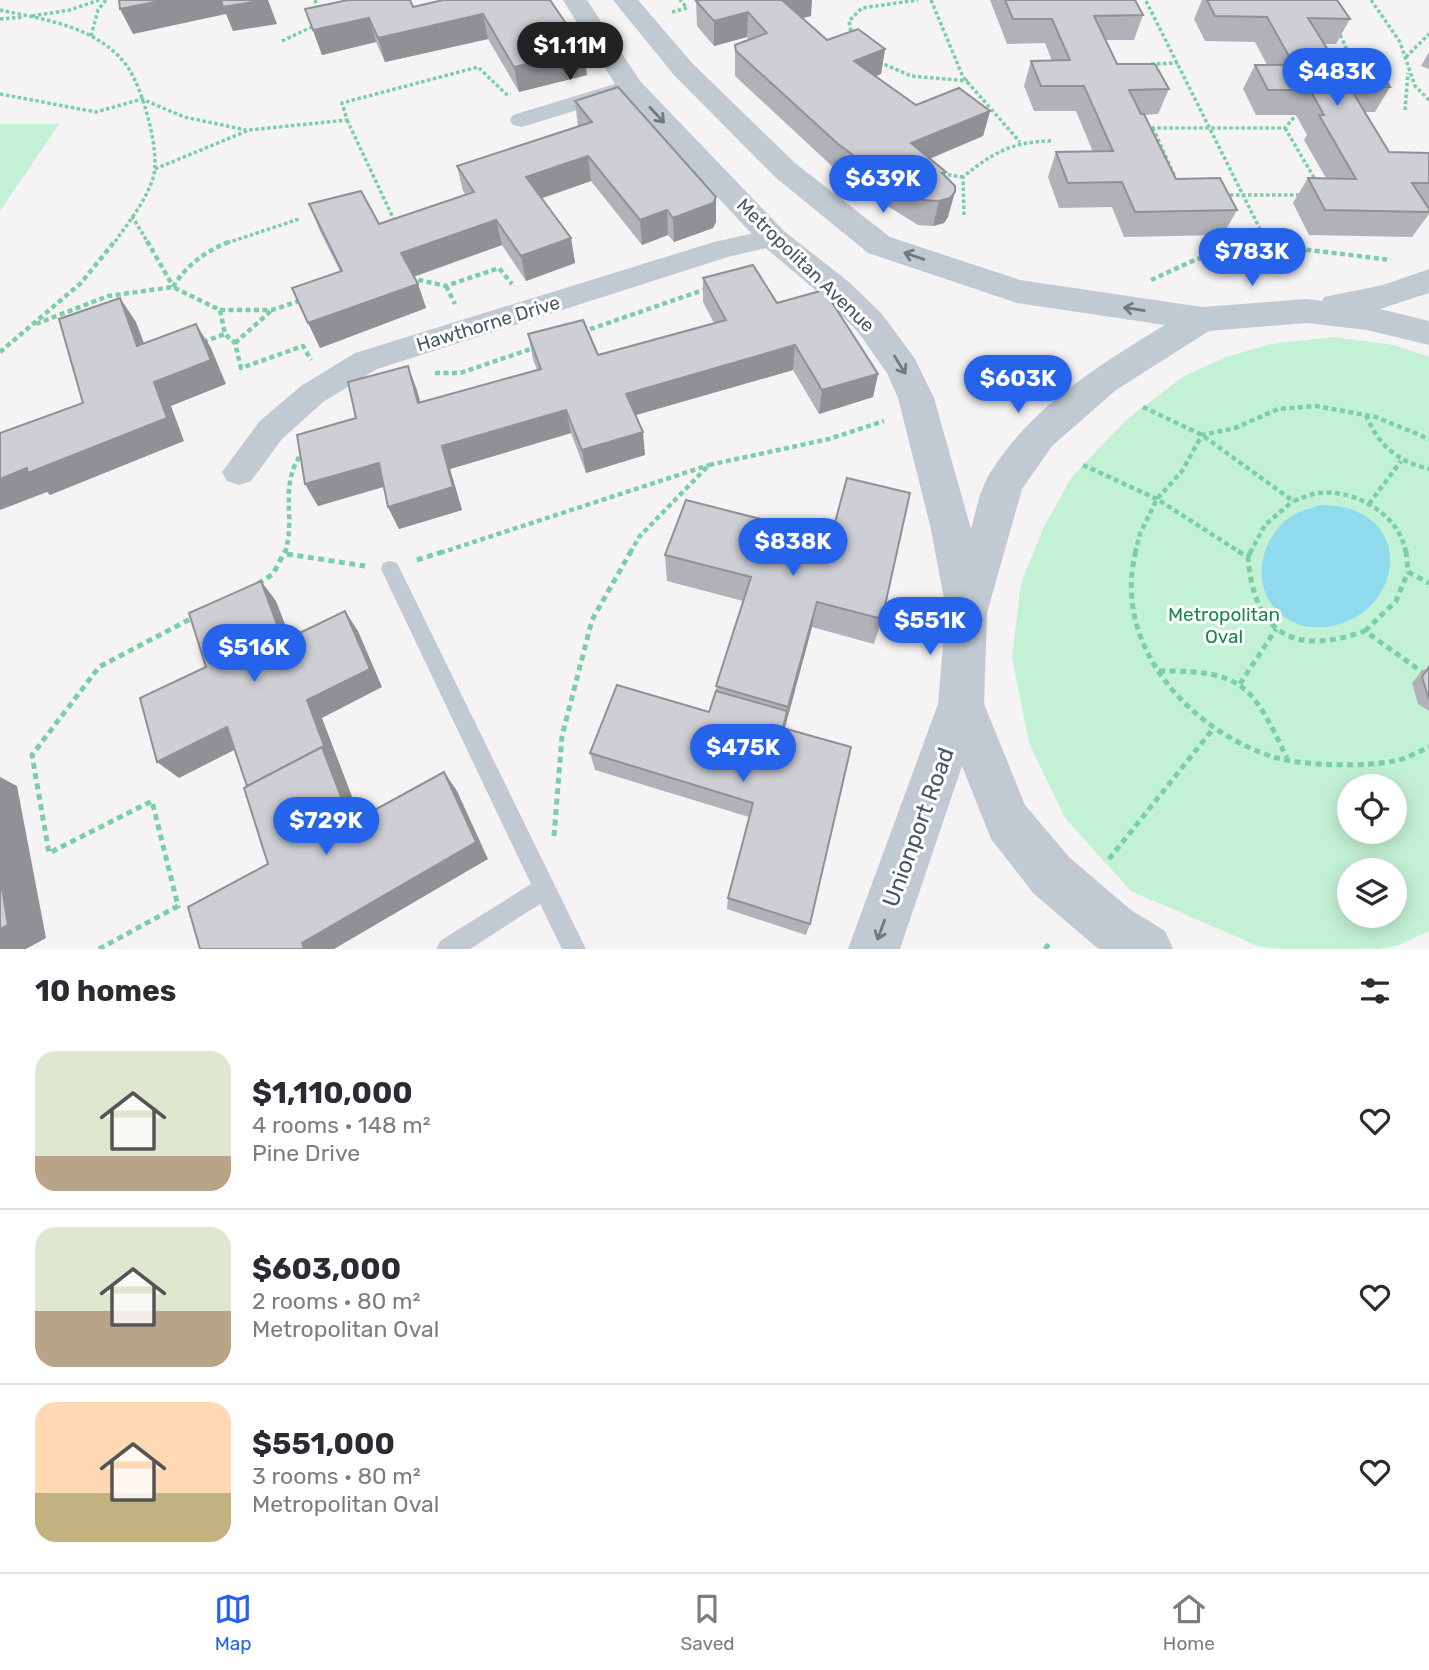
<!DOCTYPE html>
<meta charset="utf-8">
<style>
body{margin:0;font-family:Rubik,sans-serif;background:#f2f2f3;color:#2b2b33;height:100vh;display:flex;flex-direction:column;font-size:26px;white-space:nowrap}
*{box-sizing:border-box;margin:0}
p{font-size:23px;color:#7c7c81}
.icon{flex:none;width:38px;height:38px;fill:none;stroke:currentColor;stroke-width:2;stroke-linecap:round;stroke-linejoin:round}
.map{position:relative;height:949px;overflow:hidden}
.side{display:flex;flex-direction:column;background:#fff;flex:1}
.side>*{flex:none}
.buttons{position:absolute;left:1337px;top:774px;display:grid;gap:14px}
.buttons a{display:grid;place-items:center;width:70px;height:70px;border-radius:50%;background:#fff;box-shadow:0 4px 18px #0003;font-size:35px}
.price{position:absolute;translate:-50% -60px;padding:0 16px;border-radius:24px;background:#2563eb;color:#fff;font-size:23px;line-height:46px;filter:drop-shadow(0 2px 4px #0008)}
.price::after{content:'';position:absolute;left:50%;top:42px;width:21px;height:16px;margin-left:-10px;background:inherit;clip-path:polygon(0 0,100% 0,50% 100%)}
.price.on{background:#222;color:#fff}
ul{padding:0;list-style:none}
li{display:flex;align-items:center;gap:21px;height:175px;padding:0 35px}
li+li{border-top:2px solid #e1e1e2}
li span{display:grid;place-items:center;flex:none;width:196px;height:140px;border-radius:21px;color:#555}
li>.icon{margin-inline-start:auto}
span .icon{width:84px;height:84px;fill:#fffc;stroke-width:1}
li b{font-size:30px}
h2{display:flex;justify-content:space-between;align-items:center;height:84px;padding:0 35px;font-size:30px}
.tabs{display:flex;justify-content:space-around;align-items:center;height:98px;border-top:2px solid #e1e1e2;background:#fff;font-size:19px;color:#7c7c81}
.tabs a{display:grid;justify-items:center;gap:4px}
.tabs .on{color:#2563eb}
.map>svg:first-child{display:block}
</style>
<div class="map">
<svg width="1429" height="949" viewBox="0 0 1429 949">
<rect width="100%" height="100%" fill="#f5f3f3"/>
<g fill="#c3f1d5" fill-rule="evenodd">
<path d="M0 124H59L0 211Z"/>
<path d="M1333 337 1394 345 1429 357V931L1396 946 1377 949H1282L1258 946 1131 891 1065 818 1029 743 1012 658 1021 583 1044 527 1071 478 1126 420 1184 376 1226 357 1271 344ZM1349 786H1395V831H1349ZM1349 870H1395V915H1349Z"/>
</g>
<path fill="#90daee" d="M1320 505C1421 505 1404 619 1325 627 1304 629 1287 623 1273 606 1252 579 1262 541 1286 520 1296 512 1309 509 1320 505Z"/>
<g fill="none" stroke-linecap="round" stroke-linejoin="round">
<g stroke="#7ad0a6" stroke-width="3.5" stroke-dasharray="3.5 2.5" stroke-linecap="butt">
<path d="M315 0 319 12"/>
<path d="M931 0 963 77 1020 142"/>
<path d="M1371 0 1400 42 1415 86 1429 100"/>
<path d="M1146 1 1267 243"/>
<path d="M0 10C32 17 69 22 98 40 110 47 121 57 129 69 143 91 161 153 153 178 146 201 128 223 114 243"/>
<path d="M672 12 687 8 680 0"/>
<path d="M32 16 70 10 99 0"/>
<path d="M0 19 23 17"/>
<path d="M91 36 98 10 106 0"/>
<path d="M852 37 849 21 862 8 918 0"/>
<path d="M282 41 316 25"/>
<path d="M1324 51 1347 50 1339 32"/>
<path d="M1406 57 1429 34"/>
<path d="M879 62 911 76 968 81"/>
<path d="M1151 64 1178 63"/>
<path d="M0 94 96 112 142 99 184 117 246 130"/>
<path d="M1405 110 1408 73"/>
<path d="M347 120 396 224"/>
<path d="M1146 125 1153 128H1285L1296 115"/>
<path d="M1153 128 1174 175"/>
<path d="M1285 128 1316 181"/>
<path d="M155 169 249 130 347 120 342 103 478 67 506 94H511"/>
<path d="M942 174 963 177"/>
<path d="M1224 195H1302"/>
<path d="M964 215 963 177C992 153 1014 141 1052 141"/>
<path d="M132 216 148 243"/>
<path d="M227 243 299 219"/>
</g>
<g stroke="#7ad0a6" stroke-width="4.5" stroke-dasharray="5 3.5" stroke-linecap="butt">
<path d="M147 241 173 286"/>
<path d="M1266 241 1268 245"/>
<path d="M410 278 446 286 499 268 512 284"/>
<path d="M1151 280 1197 259 1268 245 1391 260"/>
<path d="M446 286 455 304"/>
<path d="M173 287C187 264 206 251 231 241"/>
<path d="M220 310H272L302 300"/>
<path d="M36 324 108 296 173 287 220 310 225 334 235 343 241 368 303 346 311 360"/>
<path d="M582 332 706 289"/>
<path d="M203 342 225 334"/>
<path d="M235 343 272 310"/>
<path d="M0 352 81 283 115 241"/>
<path d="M435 373H460L534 348"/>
<path d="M1143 407 1202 435 1293 501C1302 498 1310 494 1319 493 1356 489 1400 515 1406 553"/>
<path d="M1366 415C1378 445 1397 461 1429 469"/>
<path d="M1083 465 1157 499 1241 553"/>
<path d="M1369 504 1401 461"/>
<path d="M285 553C297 515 277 488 303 451"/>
<path d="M440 553 709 465"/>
<path d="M630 553 639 537 709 465 829 439 884 421"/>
<path d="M1135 553 1140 534 1157 499 1182 471 1202 435 1235 428 1278 409 1316 406 1376 417 1429 439"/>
<path d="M1250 553 1265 525 1293 501"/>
</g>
<g stroke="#7ad0a6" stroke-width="5" stroke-dasharray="6 4.5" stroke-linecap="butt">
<path d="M1136 551C1111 645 1190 732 1277 758 1307 766 1365 767 1394 761 1406 759 1418 752 1429 747"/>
<path d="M1238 551 1248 557C1254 633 1293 657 1365 631L1429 677"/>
<path d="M1406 551 1408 572 1429 583"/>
<path d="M287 554 365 566"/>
<path d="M1248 557 1251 551"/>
<path d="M417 560 445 551"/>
<path d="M258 584 273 574 285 551"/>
<path d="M1365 631 1396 601 1408 572"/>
<path d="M1159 671C1243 670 1252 685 1287 758"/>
<path d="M1240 684 1276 629"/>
<path d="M554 836 562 736 592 620 631 551"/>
<path d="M1109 859 1213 729"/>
<path d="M99 949 178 906 152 801 49 853 32 755 99 667 194 617"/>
<path d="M1045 949 1051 941"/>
</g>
<path fill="#c1cad2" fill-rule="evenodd" d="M390 561 397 563 586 949H562L540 904 470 949H436L440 941 531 884 381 569 383 563Z"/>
<g fill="#c1cad2" fill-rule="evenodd">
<path d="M618 83 626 85 630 90 626 95 522 127 513 125 510 120 513 115Z"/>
<path d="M773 229 783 232 787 238 783 244 728 257 377 369 323 402 282 439 251 481 239 485 227 481 222 472 260 421 301 386 355 353 714 242Z"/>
</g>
<path fill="#c1cad2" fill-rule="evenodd" d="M563 0H587L640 81 784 231 849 282 882 314 915 359 934 398 971 529C976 511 980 489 990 473 1032 406 1099 365 1165 325L1017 303 868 253 775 177 674 75 613 0H638L692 63 795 163 890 237 1020 280 1202 307 1307 299 1322 301 1324 297 1383 285 1429 269V293L1380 309 1429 321V345L1367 330 1307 323 1209 331 1116 390 1052 446 1022 489 987 613 984 704 1025 805 1070 858 1131 910 1165 931 1173 949H1099L1095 946 1034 894 991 839 962 766 900 949H848L938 704 946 609 930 525 898 398 887 373 858 332 825 298 762 245 620 92Z"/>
</g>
<g fill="#b0b2b7">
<path d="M550 0 587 75 519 92 488 39 385 62 376 42 322 55 305 9 413 7Z"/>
<path d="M990 0H1135L1143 15 1134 40H1106L1117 64 1169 89 1158 114 1144 115 1176 179 1237 210 1223 235 1124 237 1112 207 1059 208 1048 177 1056 152H1093L1076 111H1034L1024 86 1031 61H1052L1045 43 1007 44Z"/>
<path d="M1202 0H1337L1350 19 1336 44H1324L1335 61 1390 87 1375 112H1364L1389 152 1429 153V214L1412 237 1309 235 1293 203 1308 178H1326L1304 140 1307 135 1296 115H1256L1243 89 1255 65H1267L1255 42 1205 41 1194 19Z"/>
<path d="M696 1 811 16 802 18 827 40 885 49 881 74 876 76 916 105 990 111 983 136 930 159 945 176 948 217 944 223 933 226 918 225 868 194 835 169 735 76V45L749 40 747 37 714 46 697 26Z"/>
<path d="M1429 52V69L1421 66Z"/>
<path d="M575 101 716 197V222L713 228 674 242 668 235 642 245 591 181 542 198 571 238 575 263 526 281 502 245 414 277 418 284 426 308 320 348 340 271 319 229 309 204 379 224 466 195 463 191 457 166 578 126Z"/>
<path d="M703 278 777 303 878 374 873 397 819 414 793 370 636 415 645 455 586 473 571 433 450 469 462 510 399 529 388 507 384 487 318 506 305 484 356 418 408 366 420 402 537 370 533 359 528 334 598 355 714 323 703 302Z"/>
<path d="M686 500 882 619 874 644 812 627 785 728 810 924 806 935 727 909 728 898 749 817 595 770 590 753 709 712 743 601 667 581 665 555Z"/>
<path d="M1429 667V711L1418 704 1412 683 1419 674Z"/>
</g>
<g fill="#909195">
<path d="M165 0H268L277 24 233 31 226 14 133 34 120 9Z"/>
<path d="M781 0H812L811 16 780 24Z"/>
<path d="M748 12 747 37 714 46V21Z"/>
<path d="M483 14 488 39 385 62 378 38Z"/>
<path d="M369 18 376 42 322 55 313 30Z"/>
<path d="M885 49 881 74 851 85 854 61Z"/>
<path d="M584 50 587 75 519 92 514 67Z"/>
<path d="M990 111 983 136 906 168 911 143Z"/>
<path d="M588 156 591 181 531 202 526 177Z"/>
<path d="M955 192 948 217 944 223 933 226 939 201Z"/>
<path d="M716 197V222L713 228 674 242 673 218Z"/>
<path d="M667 210 668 235 642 245 640 220Z"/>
<path d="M496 220 502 245 409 278 401 253Z"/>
<path d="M571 238 575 263 526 281 521 256Z"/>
<path d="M418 284 426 308 320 348 308 323Z"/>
<path d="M120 298 136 322 154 370 137 346Z"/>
<path d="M196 324 211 348 226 384 171 406 184 441 50 495 47 492 0 510V479L154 382Z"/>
<path d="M795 345 793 370 629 417 626 394Z"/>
<path d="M408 366 417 390 427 426 418 403Z"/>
<path d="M878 374 873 397 819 414 822 390Z"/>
<path d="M566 410 571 433 450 469 462 510 399 529 388 507 442 446Z"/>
<path d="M643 432 645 455 586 473 582 450Z"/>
<path d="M379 463 389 485 318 506 305 484Z"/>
<path d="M261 581 276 601 299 660 283 641Z"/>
<path d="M817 602 812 627 780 745 788 707Z"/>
<path d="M345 611 358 631 382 687 322 718 369 841 351 823 322 747 307 700Z"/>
<path d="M227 727 246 744 179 778 157 762Z"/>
<path d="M444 772 457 791 488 859 334 949H304L302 943Z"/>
<path d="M0 777 17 786 46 938 26 949H0Z"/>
</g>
<g fill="#cdcfd5" stroke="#909195" stroke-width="2">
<path d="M119 0H165L120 9Z"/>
<path d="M221 0H266L223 7Z"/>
<path d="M348 0H410L413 7 443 0H550L584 50 514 67 483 14 378 38 369 18 313 30 305 9Z"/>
<path d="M700 0H782L827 40 858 29 885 49 854 61 916 105 959 88 990 111 911 143 946 172 942 173 955 186V192L950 198 939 201 924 200 872 169 838 144 736 51 735 45 767 33 748 12 714 21 696 1Z"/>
<path d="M1005 0H1135L1143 15 1094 16 1117 64H1155L1169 89 1129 90 1141 114H1144L1176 179 1220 178 1237 210 1135 212 1122 182 1068 183 1056 152 1113 151 1084 86H1041L1031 61 1070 60 1052 19H1013Z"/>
<path d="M1207 0H1337L1350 19 1308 18 1335 61 1374 62 1390 87 1349 86 1389 152 1429 153V183H1412L1429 209V212L1325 210 1308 178 1356 179 1319 115H1324L1310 90H1268L1255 65H1294L1267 17 1215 16Z"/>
<path d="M618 87 716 197 713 203 673 218 667 210 640 220 588 156 526 177 571 238 521 256 496 220 401 253 418 284 308 323 292 288 342 271 309 204 361 191 379 224 474 192 457 166 592 122 575 101Z"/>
<path d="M753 265 777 303 824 290 878 374 822 390 795 345 626 394 643 432 582 450 566 410 442 446 453 487 388 507 379 463 305 484 297 435 356 418 348 382 408 366 418 403 541 369 528 334 583 320 598 355 726 320 703 278Z"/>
<path d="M120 298 137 346 196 324 211 360 154 382 167 418 28 473 27 468 0 479V433L83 403 59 319Z"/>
<path d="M847 478 910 493 882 619 817 602 788 707 716 686 751 577 665 555 686 500 831 537Z"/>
<path d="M261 581 283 641 345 611 370 669 307 700 326 751 322 747 247 786 227 727 157 762 140 698 206 667 189 613Z"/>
<path d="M1429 667V698L1428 697 1422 677Z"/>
<path d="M617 685 709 712 716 691 787 711 783 728 851 747 810 924 728 898 753 803 590 753Z"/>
<path d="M322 747 351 823 444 772 476 842 302 943 304 949H200L188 907 268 864 244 788Z"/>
<path d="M0 876 8 925 0 929Z"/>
</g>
<defs><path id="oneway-shaft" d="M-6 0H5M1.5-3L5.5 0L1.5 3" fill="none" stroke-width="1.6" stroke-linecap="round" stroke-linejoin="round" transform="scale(1.75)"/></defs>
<g stroke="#6e7983">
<use href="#oneway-shaft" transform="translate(657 115) rotate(47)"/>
<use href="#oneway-shaft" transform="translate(914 256) rotate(-161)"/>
<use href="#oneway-shaft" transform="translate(1134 309) rotate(-171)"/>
<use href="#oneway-shaft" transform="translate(900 365) rotate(58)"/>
<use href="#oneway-shaft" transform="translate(881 930) rotate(110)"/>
</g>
<g text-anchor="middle" stroke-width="6" stroke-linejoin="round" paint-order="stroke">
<g font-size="19" fill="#4a5661" stroke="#fff">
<text transform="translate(806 265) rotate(44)" y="7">Metropolitan Avenue</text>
<text transform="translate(488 323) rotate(-17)" y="7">Hawthorne Drive</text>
</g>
<g font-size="19" fill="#17864f" stroke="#fff">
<text x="1224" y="621">Metropolitan<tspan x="1224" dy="22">Oval</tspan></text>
</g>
<g font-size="23" fill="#4a5661" stroke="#fff">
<text transform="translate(918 827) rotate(-70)" y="8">Unionport Road</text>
</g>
</g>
</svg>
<div class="buttons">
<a><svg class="icon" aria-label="locate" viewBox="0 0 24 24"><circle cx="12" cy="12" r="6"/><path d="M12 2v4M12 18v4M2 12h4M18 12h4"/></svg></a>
<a><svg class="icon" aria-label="layers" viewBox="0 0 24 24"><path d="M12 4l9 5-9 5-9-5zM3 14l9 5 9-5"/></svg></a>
</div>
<b class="price on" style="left:570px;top:82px">$1.11M</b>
<b class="price" style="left:1337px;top:108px">$483K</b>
<b class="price" style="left:883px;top:215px">$639K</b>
<b class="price" style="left:1252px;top:288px">$783K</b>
<b class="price" style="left:1018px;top:415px">$603K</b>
<b class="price" style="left:793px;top:578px">$838K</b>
<b class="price" style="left:930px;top:657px">$551K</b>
<b class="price" style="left:254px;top:684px">$516K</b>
<b class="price" style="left:743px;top:784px">$475K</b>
<b class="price" style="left:326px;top:857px">$729K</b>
</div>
<section class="side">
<h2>10 homes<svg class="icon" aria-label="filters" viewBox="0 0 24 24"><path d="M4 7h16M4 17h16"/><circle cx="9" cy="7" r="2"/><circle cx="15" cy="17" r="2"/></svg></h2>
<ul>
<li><span style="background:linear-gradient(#dfe7d0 75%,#b9a48a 0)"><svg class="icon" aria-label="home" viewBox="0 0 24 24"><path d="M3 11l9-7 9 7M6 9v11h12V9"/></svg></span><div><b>$1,110,000</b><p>4 rooms · 148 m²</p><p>Pine Drive</p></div><svg class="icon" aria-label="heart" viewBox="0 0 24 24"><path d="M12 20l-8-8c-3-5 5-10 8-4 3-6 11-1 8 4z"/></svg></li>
<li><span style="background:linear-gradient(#dfe7d0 60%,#b9a48a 0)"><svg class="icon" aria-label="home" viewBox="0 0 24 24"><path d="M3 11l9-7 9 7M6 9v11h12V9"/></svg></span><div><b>$603,000</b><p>2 rooms · 80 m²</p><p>Metropolitan Oval</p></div><svg class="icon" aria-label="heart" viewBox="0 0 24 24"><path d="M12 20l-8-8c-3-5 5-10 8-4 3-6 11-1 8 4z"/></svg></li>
<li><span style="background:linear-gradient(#ffd9b3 65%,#c2b280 0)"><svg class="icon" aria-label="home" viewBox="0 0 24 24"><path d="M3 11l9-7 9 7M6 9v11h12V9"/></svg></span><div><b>$551,000</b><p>3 rooms · 80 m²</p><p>Metropolitan Oval</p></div><svg class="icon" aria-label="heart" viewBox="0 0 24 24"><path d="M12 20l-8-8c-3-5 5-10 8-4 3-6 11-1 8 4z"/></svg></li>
</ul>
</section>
<nav class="tabs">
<a class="on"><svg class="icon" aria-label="map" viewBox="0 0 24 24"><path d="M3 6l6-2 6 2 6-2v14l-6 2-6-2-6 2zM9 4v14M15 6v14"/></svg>Map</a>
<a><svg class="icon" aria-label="saved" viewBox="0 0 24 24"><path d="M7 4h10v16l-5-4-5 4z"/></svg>Saved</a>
<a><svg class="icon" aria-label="home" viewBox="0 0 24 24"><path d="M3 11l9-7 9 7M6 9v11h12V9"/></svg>Home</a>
</nav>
